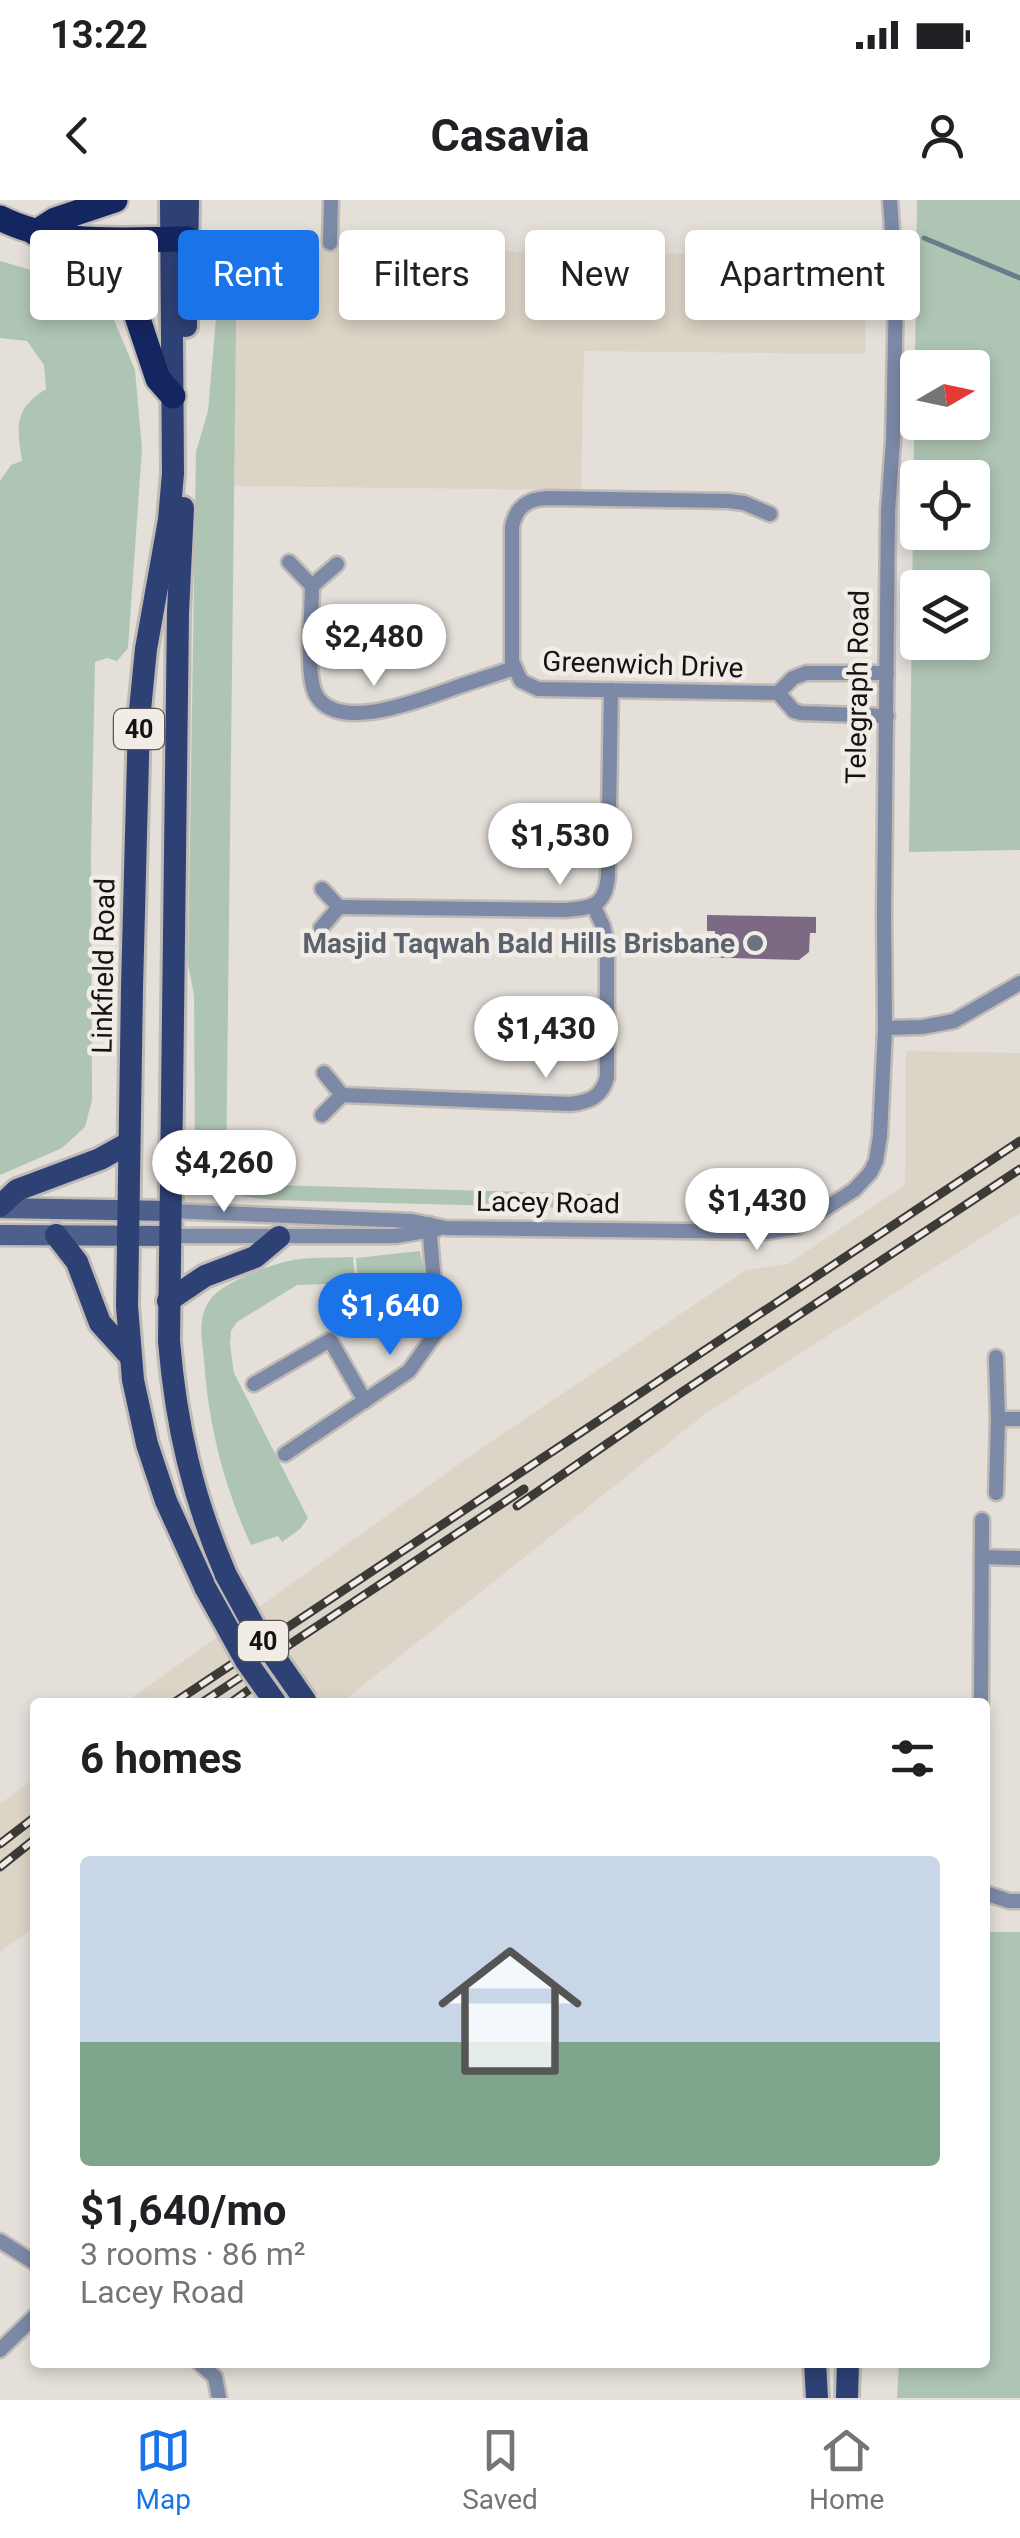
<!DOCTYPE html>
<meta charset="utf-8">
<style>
body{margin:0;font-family:Roboto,sans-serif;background:#f6f6f6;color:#202124;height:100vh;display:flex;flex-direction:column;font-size:38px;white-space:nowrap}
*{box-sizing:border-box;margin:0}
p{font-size:32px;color:#757577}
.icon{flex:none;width:55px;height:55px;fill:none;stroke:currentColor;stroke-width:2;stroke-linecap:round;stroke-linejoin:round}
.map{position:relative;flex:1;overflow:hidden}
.details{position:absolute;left:30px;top:1498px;width:960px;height:670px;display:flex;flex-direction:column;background:#fff;border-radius:10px;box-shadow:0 5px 15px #0003}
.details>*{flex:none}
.hud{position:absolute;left:30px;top:30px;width:960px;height:90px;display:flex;gap:20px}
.needle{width:65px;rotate:81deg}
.controls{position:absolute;left:900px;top:150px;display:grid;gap:20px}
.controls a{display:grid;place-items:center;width:90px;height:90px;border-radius:10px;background:#fff;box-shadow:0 5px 15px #0003;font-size:50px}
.price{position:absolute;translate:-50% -85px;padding:0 22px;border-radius:35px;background:#fff;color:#222;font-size:32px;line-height:65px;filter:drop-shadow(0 2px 5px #0008)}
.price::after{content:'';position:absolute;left:50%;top:60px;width:30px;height:22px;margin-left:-15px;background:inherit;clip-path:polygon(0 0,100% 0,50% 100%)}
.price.selected{background:#1a73e8;color:#fff}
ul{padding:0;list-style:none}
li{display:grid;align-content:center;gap:20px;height:530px;padding:0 50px}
li span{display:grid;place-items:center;height:310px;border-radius:10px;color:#555}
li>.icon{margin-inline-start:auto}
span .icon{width:180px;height:180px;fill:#fffc;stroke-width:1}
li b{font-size:42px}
h2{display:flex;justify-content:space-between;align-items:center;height:120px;padding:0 50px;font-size:42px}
.pill{padding:0 35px;border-radius:10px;background:#fff;box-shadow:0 5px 15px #0003;font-size:35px;line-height:90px}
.pill.selected{background:#1a73e8;color:#fff}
.status{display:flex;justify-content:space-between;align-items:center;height:70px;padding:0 50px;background:#fff;direction:ltr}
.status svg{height:28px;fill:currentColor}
header{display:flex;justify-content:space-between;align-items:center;height:130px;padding:0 50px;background:#fff;font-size:45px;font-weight:700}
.menu{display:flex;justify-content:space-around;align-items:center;height:140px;border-top:2px solid #e0e0e0;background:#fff;font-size:28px;color:#757577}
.menu a{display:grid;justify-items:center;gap:5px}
.menu .selected{color:#1a73e8}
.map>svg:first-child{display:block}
</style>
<div class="status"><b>13:22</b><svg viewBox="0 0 49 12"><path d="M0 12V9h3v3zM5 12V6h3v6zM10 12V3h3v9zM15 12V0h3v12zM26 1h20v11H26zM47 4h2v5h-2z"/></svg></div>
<header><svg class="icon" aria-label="back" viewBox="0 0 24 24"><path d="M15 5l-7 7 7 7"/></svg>Casavia<svg class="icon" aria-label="person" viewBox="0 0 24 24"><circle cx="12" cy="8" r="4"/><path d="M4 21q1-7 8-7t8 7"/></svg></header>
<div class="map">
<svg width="1020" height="2198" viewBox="0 0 1020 2198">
<rect width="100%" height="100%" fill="#e4dfd9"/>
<g fill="#dcd4c6">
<path d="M237 48 866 56 865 154 584 151 581 290 234 286Z"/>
<path d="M906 851 1020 853V1013L705 1214 342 1502H126L483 1247 746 1070 788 1064 905 985Z"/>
<path d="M35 1578V1726L0 1752V1604Z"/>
</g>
<g fill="#afc5b4" fill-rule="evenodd">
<path d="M917 0H1020V650L909 652ZM918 168H972V222H918ZM918 278H972V332H918ZM918 388H972V442H918Z"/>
<path d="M222 47 237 48 226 975 233 982 240 984 599 994 603 995 602 999 574 1008 272 1000C245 996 216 997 205 967L195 963 194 795 188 764 196 252 208 211 219 84V53Z"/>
<path d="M0 61 79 84 108 106 135 170 142 249 128 448 117 461 107 458 95 462 91 655 92 900 85 927 62 948 0 975V281L11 265 22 261C17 226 13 210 46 189L44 165 27 141 0 138Z"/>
<path d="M420 1051 425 1076 358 1083 356 1058Z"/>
<path d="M353 1057 355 1083 297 1085 237 1122 231 1131 230 1144 234 1173 308 1318 300 1329 282 1342 278 1336 251 1345C224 1287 208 1224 204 1160 202 1140 197 1118 210 1100 222 1082 276 1062 299 1059 316 1057 335 1058 353 1057Z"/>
<path d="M985 1732H1020V2198H897L899 2163 985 2162Z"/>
</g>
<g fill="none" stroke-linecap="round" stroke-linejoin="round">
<path stroke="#657e89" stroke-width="5" d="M924 38 1020 78"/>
</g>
<path fill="#7c6984" d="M707 715 816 717V733H810L809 752 799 760 700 757V735H715V731H707Z"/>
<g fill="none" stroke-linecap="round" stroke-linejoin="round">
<defs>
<g id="street">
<path d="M330 43 331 0"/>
<path d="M770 314 744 303 729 301 547 298C527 299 516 307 512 327V461L521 481 538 489 778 493 793 478 806 473H887"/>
<path d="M289 362 312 386 337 364"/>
<path d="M312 386C312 412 305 474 316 495 338 534 423 499 454 488 474 481 494 475 514 468"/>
<path d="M778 493 794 511 801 513 887 516"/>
<path d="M339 707 565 710C592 708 606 706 608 675L611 490"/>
<path d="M321 728 339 707 322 689"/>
<path d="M885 828 922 827 954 821 1020 783"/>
<path d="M342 895 570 904C589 902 602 897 607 877V744L603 726 593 705"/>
<path d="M322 915 342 895 324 873"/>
<path d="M169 1011 412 1021 446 1028 767 1032 797 1027 854 990 870 973 876 961 880 936 885 828 884 713 888 311 893 241 896 89 890 0"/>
<path d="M169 1036H396L438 1029"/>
<path d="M996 1157 998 1219H1020"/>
<path d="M254 1184 330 1140 365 1201"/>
<path d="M285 1254 409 1171 438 1130 429 1024"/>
<path d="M996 1293 998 1219"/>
<path d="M982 1357 1020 1358"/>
<path d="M981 1502 982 1320"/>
<path d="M985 1693 1009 1701H1020"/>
<path d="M0 2041 35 2063"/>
<path d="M0 2150 35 2116"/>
<path d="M198 2162 215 2177 219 2198"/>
</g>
<g id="secondary">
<path d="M0 1008 169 1011"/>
<path d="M0 1035 169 1036"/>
</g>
<g id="primary">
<path d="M171 0 173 273 169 320 146 449 139 520 132 788 127 1106 133 1180 147 1244 166 1301 206 1389"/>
<path d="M186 126 188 0"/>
<path d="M183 308 178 412 169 1141C176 1226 193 1298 226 1375"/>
<path d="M0 1006 17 990 100 959 129 943"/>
<path d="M56 1035 77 1062 100 1123 130 1156"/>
<path d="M168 1101 205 1076 255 1057 279 1037"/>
<path d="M815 2162 817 2198"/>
<path d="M847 2198 848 2162"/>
</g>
<g id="highway">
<path d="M0 18C57 47 125 39 187 39"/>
<path d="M35 33 55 20 115 0"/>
<path d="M106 54 124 80 129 92 158 179 173 196"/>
</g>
</defs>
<use href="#street" stroke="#bfbab5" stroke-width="19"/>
<use href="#secondary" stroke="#bfbab5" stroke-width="25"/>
<use href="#primary" stroke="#bfbab5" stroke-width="28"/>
<use href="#highway" stroke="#bfbab5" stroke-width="30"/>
<use href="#street" stroke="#7c89a7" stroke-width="14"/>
<use href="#secondary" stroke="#4d5f8a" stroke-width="20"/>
<use href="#primary" stroke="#2d4174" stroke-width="22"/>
<use href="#highway" stroke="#142660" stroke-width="25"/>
<defs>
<g id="rail">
<path d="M517 1306 682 1192 1020 969"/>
<path d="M175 1502 1020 941"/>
<path d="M203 1502 524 1289"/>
<path d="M232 1502 265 1478"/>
<path d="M0 1644 35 1617"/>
<path d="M0 1667 35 1639"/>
</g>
</defs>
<use href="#rail" stroke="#3c3a37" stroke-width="9"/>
<use href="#rail" stroke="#f1ede6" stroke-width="5" stroke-dasharray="15" stroke-linecap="butt"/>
<defs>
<g id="primary-bridge">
<path d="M226 1375 256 1430 306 1502"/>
<path d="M206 1389 246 1461 275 1502"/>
</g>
</defs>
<use href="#primary-bridge" stroke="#bfbab5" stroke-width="28" stroke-linecap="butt"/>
<use href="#primary-bridge" stroke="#2d4174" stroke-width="22"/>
</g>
<circle fill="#6b7280" stroke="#f1ede6" stroke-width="4" cx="755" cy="743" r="10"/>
<g text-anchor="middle" stroke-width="9" stroke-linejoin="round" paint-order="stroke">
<g fill="#f1ede6" stroke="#575451" stroke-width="2.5">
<rect x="114" y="509" width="50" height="40" rx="8"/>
<rect x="238" y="1421" width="50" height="40" rx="8"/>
</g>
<g font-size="25" font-weight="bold" fill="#151311">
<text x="139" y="538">40</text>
<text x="263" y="1450">40</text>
</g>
<g font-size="28" fill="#151311" stroke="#f1ede6">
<text transform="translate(643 464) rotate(2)" y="10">Greenwich Drive</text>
<text transform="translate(857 487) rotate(-89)" y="10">Telegraph Road</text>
<text transform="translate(103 766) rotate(-89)" y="10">Linkfield Road</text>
<text transform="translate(548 1002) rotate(1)" y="10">Lacey Road</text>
</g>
<g font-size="28" font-weight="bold" fill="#5b616d" stroke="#f1ede6" text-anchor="end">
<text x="735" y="753">Masjid Taqwah Bald Hills Brisbane</text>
</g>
</g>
</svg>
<div class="controls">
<a><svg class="needle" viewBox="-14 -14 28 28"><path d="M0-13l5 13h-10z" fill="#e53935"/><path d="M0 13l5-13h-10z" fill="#757577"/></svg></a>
<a><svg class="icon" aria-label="locate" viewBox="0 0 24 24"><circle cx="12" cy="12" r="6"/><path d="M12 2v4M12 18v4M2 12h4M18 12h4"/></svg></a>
<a><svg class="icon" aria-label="layers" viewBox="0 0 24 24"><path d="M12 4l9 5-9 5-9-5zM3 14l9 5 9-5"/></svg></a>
</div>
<b class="price" style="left:374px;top:489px">$2,480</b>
<b class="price" style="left:560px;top:688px">$1,530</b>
<b class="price" style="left:546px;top:881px">$1,430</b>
<b class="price" style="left:224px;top:1015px">$4,260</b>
<b class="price" style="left:757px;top:1053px">$1,430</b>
<b class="price selected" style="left:390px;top:1158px">$1,640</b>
<div class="hud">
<a class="pill">Buy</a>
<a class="pill selected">Rent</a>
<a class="pill">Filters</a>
<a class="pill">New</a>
<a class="pill">Apartment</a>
</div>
<section class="details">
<h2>6 homes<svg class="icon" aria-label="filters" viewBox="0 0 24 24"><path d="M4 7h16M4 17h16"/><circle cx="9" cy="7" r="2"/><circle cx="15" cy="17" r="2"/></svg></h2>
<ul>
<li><span style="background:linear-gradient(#c9d6e8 60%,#7fa58c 0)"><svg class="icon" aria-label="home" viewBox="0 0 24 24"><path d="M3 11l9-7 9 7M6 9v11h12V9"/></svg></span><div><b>$1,640/mo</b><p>3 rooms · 86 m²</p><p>Lacey Road</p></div></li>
</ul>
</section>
</div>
<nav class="menu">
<a class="selected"><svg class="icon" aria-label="map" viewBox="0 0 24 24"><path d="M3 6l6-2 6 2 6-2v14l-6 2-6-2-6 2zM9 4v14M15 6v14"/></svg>Map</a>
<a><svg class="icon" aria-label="saved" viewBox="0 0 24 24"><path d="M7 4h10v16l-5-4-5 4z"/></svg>Saved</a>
<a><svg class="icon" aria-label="home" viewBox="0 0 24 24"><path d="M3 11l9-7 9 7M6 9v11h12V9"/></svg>Home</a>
</nav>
